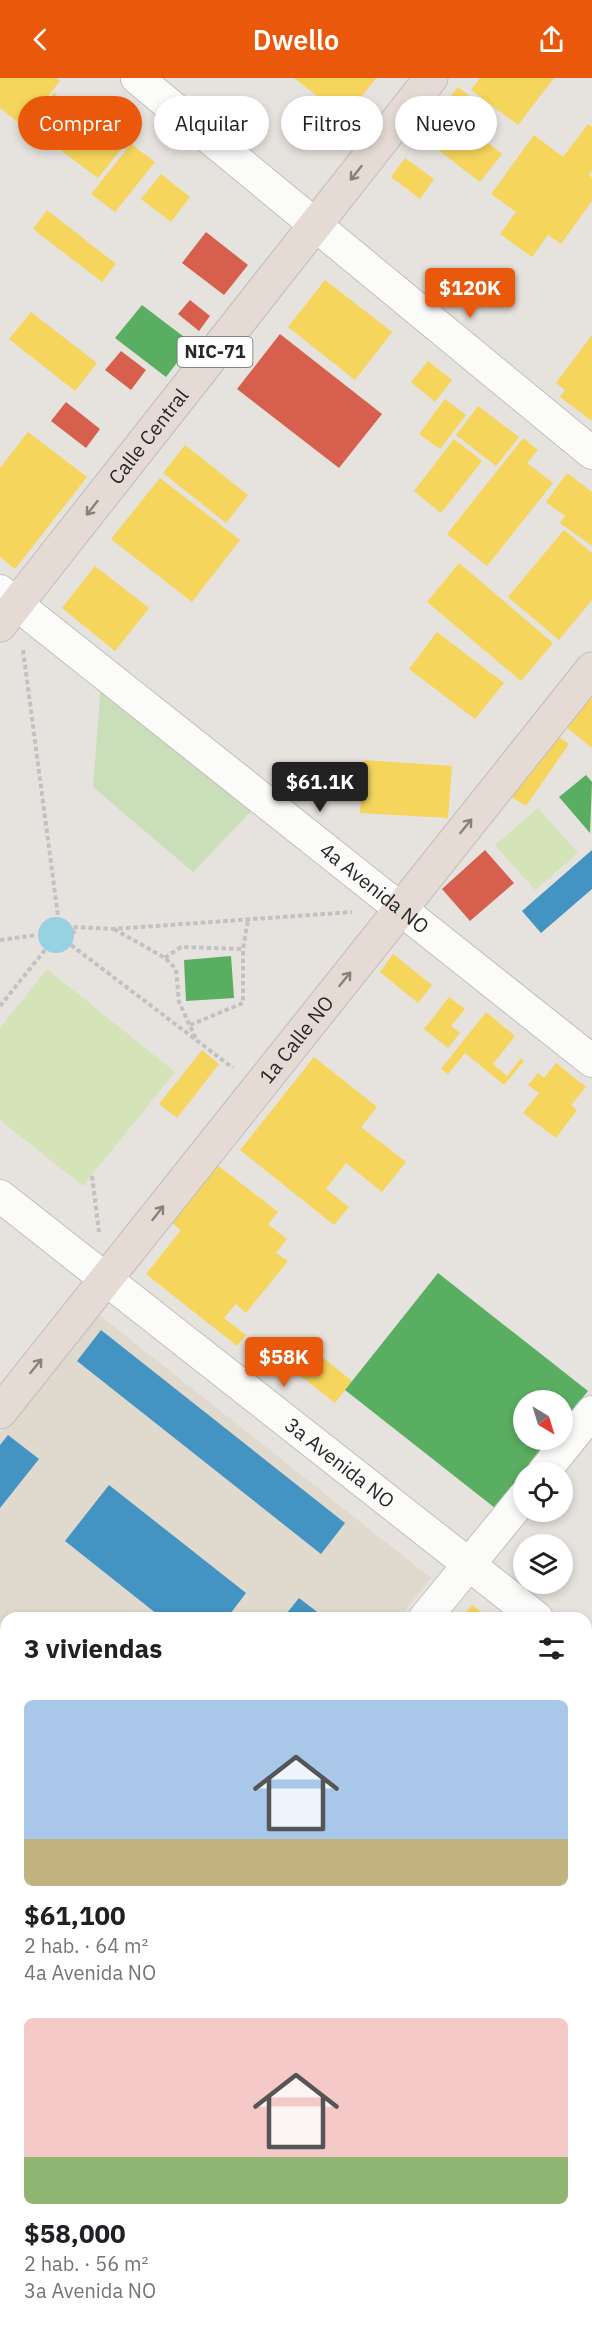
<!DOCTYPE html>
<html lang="es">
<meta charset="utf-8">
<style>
body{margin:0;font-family:"IBM Plex Sans",sans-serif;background:#f2f2f2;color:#202124;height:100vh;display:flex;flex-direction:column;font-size:22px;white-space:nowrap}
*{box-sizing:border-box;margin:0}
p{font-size:20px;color:#757577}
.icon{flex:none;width:33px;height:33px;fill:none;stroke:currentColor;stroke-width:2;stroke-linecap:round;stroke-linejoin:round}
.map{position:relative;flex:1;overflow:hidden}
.drawer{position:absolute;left:0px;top:1534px;width:592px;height:722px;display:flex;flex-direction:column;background:#fff;border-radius:18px 18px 0 0;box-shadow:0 3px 9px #0003}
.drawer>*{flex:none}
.top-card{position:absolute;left:18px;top:18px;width:556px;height:54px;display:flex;gap:12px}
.needle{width:39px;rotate:142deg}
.buttons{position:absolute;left:513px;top:1312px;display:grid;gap:12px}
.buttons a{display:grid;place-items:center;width:60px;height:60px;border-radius:50%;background:#fff;box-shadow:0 3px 9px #0003;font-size:30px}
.price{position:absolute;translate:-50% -51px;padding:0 14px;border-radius:6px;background:#ea580c;color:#fff;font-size:20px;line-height:39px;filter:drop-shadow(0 2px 3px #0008)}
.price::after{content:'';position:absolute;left:50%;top:36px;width:18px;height:14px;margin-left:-9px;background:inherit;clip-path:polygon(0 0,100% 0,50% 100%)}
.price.selected{background:#222;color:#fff}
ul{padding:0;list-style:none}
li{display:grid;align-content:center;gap:12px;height:318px;padding:0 24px}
li span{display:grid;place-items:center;height:186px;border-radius:9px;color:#555}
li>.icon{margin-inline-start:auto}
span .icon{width:108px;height:108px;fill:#fffc;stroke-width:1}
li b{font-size:26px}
h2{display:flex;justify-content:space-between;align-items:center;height:72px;padding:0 24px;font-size:26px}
.tag{padding:0 21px;border-radius:27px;background:#fff;box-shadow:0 3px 9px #0003;font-size:21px;line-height:54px}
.tag.selected{background:#ea580c;color:#fff}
header{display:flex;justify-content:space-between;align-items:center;height:78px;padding:0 24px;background:#ea580c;color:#fff;font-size:27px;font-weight:600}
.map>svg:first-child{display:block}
</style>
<header><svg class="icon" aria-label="back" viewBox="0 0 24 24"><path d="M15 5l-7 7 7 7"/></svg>Dwello<svg class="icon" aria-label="share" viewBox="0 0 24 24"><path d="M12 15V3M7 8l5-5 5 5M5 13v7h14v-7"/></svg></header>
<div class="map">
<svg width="592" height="2255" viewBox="0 0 592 2255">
<rect width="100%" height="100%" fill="#e6e2de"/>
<path fill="#e0d9cd" d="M97 1235 431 1500 399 1540H6V1707L0 1703V1356Z"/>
<path fill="#cadfb9" d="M102 593 263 721 193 794 93 709Z"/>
<g fill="#d4e3b8">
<path d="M538 730 578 775 535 812 495 767Z"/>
<path d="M47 891 175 994 83 1108 0 1042V950Z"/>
</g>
<circle fill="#97d2e2" cx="56" cy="857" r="18"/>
<g fill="#f6d55c">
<path d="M0 0H56L60 3 24 49 0 30Z"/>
<path d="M294 0H376L345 40Z"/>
<path d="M480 0H554L518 47 471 12Z"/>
<path d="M458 9 495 38 479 58 502 76 480 104 420 58Z"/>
<path d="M54 15 79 35 54 66 29 46Z"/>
<path d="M90 31 129 61 98 100 59 71Z"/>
<path d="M320 34 337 47 323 65 306 52Z"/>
<path d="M588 46 592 49V93L589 97 592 100V123L561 166 548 157 532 179 500 156 516 134 491 116 534 57 563 79Z"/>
<path d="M131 66 155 84 115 134 91 116Z"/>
<path d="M405 80 434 101 420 121 391 99Z"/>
<path d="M161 96 190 119 171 144 141 121Z"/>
<path d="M47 132 116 186 102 204 33 151Z"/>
<path d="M325 202 392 254 355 302 288 249Z"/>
<path d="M31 234 97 285 75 313 9 261Z"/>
<path d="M592 257V343L560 319 565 312 556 305Z"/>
<path d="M428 283 452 302 435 324 411 304Z"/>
<path d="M445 321 466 337 440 371 419 356Z"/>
<path d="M478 328 519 359 496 388 456 357Z"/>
<path d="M28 354 87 399 15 491 0 479V390Z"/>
<path d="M523 360 538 372 527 385 553 405 487 488 447 456Z"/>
<path d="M454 361 482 383 441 435 414 413Z"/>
<path d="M185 367 248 417 226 445 163 395Z"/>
<path d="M567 395 592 414V468L560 445 565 438 546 424Z"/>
<path d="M160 400 240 462 192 524 111 461Z"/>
<path d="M564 452 592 475V522L559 562 508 519Z"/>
<path d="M459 485 553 565 521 603 427 524Z"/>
<path d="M95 488 149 530 115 573 62 530Z"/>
<path d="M437 554 504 605 475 641 409 591Z"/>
<path d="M590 618 592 620V670L566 649Z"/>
<path d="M550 653 569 666 526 728 507 716Z"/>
<path d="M364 682 452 688 448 740 360 735Z"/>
<path d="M393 876 432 907 418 925 380 894Z"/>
<path d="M449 919 465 931 451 948 460 955 448 970 424 951Z"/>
<path d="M486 934 515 958 493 986 507 998 521 980 524 983 504 1007 465 975 448 996 441 991Z"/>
<path d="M202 972 219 986 177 1040 159 1026Z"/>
<path d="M314 979 377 1029 361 1049 406 1084 382 1114 346 1085 326 1111 349 1129 334 1147 240 1072Z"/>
<path d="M556 985 586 1009 571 1027 577 1032 556 1060 523 1035 539 1015 528 1007 538 995 544 1000Z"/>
<path d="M216 1086 278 1134 268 1146 287 1161 276 1175 288 1183 246 1235 236 1226 224 1240 246 1257 237 1268 146 1196 181 1152 170 1143Z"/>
<path d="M316 1274 352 1303 335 1325 298 1296Z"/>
<path d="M472 1527 489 1540H461Z"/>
<path d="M586 1632 592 1637V1657L586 1664Z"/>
<path d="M6 1952V2030L0 2025V1960Z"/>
<path d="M586 1979 592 1983V2051L586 2058Z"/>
</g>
<g fill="#d6604d">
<path d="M206 154 248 187 224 217 182 185Z"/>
<path d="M190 222 210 238 199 253 178 236Z"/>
<path d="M280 256 382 336 339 390 237 311Z"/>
<path d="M121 273 146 292 131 312 105 292Z"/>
<path d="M66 324 100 351 86 370 51 343Z"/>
<path d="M485 772 514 805 470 843 442 811Z"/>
<path d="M140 2250H270L276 2255H138Z"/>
</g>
<g fill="#4393c3">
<path d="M592 772V811L541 855 522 833Z"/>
<path d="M101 1252 345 1445 321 1476 77 1283Z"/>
<path d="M8 1357 39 1381 0 1430V1367Z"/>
<path d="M109 1407 246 1515 227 1540H162L65 1463Z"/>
<path d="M299 1520 325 1540H283Z"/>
<path d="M0 1604 6 1609V1683L4 1686 0 1683Z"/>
</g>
<g fill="#5aae61">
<path d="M142 227 192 265 166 299 115 260Z"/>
<path d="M586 697 592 704 590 755 559 719Z"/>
<path d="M231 878 234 920 186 923 184 882Z"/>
<path d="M438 1195 588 1313 562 1345V1323H524V1362H549L495 1430 345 1312Z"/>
</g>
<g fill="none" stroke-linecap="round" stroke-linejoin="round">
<defs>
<g id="street">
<path d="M137 0 592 375"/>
<path id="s1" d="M0 513 592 983"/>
<path id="s2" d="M0 1118 537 1540"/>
<path d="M543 1395 592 1334"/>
<path d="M425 1540 524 1419"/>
<path d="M586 1579 592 1583"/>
<path d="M0 1716 6 1720"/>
<path d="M0 2083 6 2075"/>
<path d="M586 2113 592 2106"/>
<path d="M586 2203 592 2207"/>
<path d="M475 2255 479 2250"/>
</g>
<g id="highway">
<path id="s3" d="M0 547 431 0"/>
<path id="s4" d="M0 1334 592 591"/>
</g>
</defs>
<use href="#street" stroke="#c0bfbf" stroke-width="34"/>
<use href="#highway" stroke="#bfbdbc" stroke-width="35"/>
<g stroke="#c3c2c2" stroke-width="4" stroke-dasharray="4.5 3" stroke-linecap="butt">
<path d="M23 572 58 838"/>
<path d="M114 851 165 880 176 891 179 924 196 961"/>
<path d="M74 856 73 849 113 851 352 834"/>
<path d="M0 862 37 857"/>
<path d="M71 867 233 990"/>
<path d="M165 880 181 869 243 871 248 842"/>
<path d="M0 928 45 872"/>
<path d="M190 947 243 925V871"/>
<path d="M92 1098 99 1154"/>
</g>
<use href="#street" stroke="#fbfbfa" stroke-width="32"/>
<use href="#highway" stroke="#e6dbd4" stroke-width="33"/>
</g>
<defs><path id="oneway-shaft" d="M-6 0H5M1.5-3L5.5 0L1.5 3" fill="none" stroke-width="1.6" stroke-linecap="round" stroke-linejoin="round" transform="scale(1.5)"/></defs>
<g stroke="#87827e">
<use href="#oneway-shaft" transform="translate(356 95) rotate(128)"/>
<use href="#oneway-shaft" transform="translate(92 430) rotate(128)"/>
<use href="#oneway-shaft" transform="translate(466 748) rotate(-51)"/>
<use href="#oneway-shaft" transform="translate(345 901) rotate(-51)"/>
<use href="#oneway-shaft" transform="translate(158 1135) rotate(-52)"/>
<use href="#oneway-shaft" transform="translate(36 1288) rotate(-51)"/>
</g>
<g text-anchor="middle" stroke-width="6" stroke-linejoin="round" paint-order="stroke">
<rect fill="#fff" stroke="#686868" stroke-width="1.5" x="177.5" y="259" width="75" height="30" rx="4.5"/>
<g font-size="18" font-weight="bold" fill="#282828">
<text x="215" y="280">NIC-71</text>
</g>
<g font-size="20" fill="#282828" stroke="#fff">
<text dy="7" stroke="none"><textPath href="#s3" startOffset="240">Calle Central</textPath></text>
<text dy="7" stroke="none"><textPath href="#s1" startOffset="478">4a Avenida NO</textPath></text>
<text dy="7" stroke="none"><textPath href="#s4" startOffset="476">1a Calle NO</textPath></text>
<text dy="7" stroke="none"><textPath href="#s2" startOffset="432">3a Avenida NO</textPath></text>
</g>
</g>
</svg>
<div class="buttons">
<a><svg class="needle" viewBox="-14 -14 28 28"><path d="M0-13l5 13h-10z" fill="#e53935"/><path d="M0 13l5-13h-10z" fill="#757577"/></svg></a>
<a><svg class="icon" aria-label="locate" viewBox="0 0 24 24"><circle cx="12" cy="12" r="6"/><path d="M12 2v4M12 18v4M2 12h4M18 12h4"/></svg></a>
<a><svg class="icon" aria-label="layers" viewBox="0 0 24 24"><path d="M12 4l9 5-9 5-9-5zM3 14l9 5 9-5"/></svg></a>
</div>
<b class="price" style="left:470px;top:241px">$120K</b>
<b class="price selected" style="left:320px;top:735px">$61.1K</b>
<b class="price" style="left:284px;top:1310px">$58K</b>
<div class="top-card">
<a class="tag selected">Comprar</a>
<a class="tag">Alquilar</a>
<a class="tag">Filtros</a>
<a class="tag">Nuevo</a>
</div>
<section class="drawer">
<h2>3 viviendas<svg class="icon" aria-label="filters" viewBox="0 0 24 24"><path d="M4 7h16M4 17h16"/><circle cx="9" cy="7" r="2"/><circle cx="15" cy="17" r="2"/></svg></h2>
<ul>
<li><span style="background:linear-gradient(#a9c7e8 75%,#c2b280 0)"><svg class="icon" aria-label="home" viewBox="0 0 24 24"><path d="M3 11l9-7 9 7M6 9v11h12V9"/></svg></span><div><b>$61,100</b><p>2 hab. · 64 m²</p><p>4a Avenida NO</p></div></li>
<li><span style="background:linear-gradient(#f6c9c9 75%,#8fb573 0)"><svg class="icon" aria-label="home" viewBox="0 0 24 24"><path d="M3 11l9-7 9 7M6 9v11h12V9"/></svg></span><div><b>$58,000</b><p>2 hab. · 56 m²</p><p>3a Avenida NO</p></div></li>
</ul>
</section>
</div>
